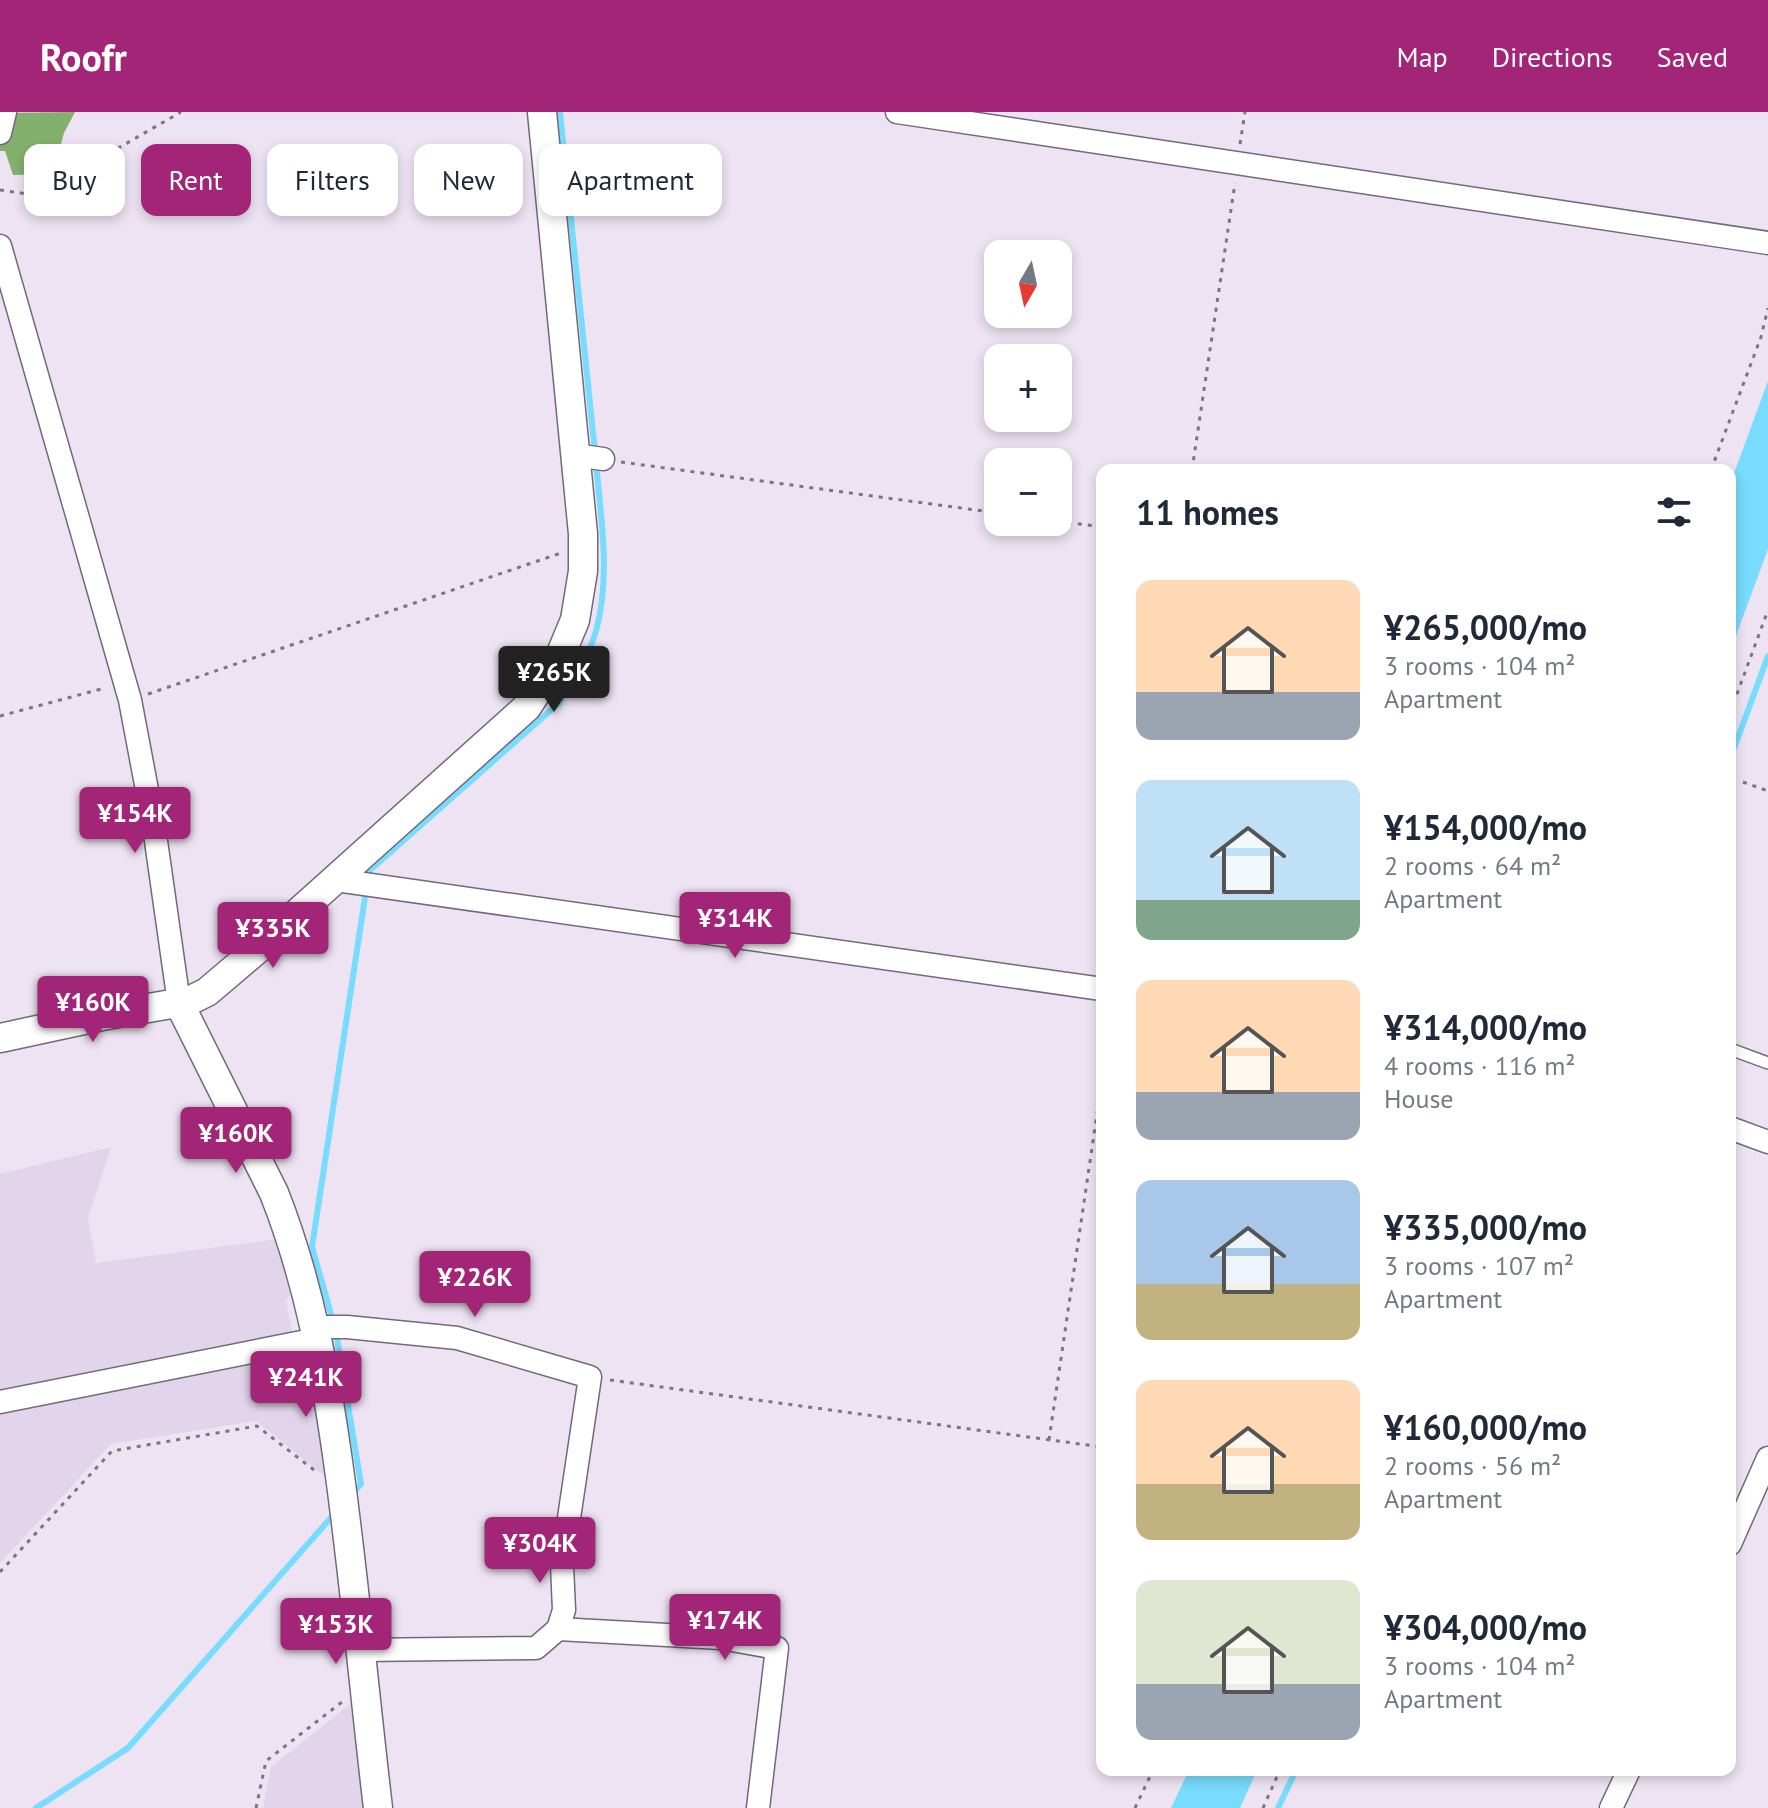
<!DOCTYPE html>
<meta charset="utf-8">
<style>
body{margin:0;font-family:"PT Sans",sans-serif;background:#f2f2f3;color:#1f2937;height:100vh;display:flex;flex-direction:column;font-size:30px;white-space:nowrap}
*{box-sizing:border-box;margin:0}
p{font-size:26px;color:#747a83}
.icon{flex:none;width:44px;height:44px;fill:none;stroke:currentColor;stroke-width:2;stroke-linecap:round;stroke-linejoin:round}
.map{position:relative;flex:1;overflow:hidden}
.side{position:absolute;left:1096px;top:352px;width:640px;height:1312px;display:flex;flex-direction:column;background:#fff;border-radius:16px;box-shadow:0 4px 12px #0003}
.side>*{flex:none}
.guide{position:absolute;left:24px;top:32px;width:760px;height:72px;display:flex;gap:16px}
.needle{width:52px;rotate:189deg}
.buttons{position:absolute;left:984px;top:128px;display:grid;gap:16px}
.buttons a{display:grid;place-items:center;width:88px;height:88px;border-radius:16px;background:#fff;box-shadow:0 4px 12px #0003;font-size:40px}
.price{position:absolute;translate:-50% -68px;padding:0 18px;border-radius:8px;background:#a22578;color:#fff;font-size:26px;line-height:52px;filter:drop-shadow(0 2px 4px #0008)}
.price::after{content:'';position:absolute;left:50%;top:48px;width:24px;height:18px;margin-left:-12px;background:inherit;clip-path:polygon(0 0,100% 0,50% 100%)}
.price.selected{background:#222;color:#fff}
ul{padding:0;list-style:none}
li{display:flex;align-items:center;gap:24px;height:200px;padding:0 40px}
li span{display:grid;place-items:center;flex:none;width:224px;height:160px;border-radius:16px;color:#555}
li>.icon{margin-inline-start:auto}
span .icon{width:96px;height:96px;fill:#fffc;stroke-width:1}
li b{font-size:34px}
h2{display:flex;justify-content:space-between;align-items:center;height:96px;padding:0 40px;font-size:34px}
.chip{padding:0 28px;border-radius:16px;background:#fff;box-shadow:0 4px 12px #0003;font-size:28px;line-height:72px}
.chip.selected{background:#a22578;color:#fff}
header{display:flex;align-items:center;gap:48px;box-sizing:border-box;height:112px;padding:0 40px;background:#a22578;color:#fff}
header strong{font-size:38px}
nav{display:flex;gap:44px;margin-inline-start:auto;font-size:28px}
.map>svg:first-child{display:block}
</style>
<header>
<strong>Roofr</strong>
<nav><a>Map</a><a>Directions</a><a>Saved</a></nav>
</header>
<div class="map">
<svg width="1768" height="1696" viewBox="0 0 1768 1696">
<rect width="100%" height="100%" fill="#ede3f3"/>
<g fill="#e2d4eb">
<path d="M111 1035 88 1106 96 1151 278 1127 291 1181 286 1189 302 1271 318 1284 328 1367 256 1309 111 1332 0 1451V1062Z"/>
<path d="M350 1592H355L367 1696H263L271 1655Z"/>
</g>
<path fill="#84b06d" d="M75 0 64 21 53 62 13 63 5 39H0V1Z"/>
<g fill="#77dcfd">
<path d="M1768 269V437L1730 540V372Z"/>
<path d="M1189 1658H1257L1240 1696H1171Z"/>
</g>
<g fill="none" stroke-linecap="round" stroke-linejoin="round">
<g stroke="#77dcfd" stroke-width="6">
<path d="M560 0 595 340"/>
<path d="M1730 647 1768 544"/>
<path d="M333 1209 312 1135 369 759 559 591C573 568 589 544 596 519 611 464 601 406 596 351"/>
<path d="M336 1220 361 1372 351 1383"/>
<path d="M36 1696 128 1636 336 1400"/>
<path d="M1278 1696 1296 1658"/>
</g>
<defs>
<path id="service" d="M1730 937 1768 951"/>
<g id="minor">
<path d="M897 0 1768 131"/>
<path d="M0 21 5 0"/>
<path d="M0 134 130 588 154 715 179 891"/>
<path d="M575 343 603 347"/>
<path d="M336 768 1102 877"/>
<path d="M1730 1016 1768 1030"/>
<path d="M314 1215H347L457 1226 590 1265 562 1453 564 1498 558 1517 536 1536 360 1538"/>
<path d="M0 1290 317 1227"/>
<path d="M1730 1432 1768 1346"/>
<path d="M558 1517 721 1526 777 1536 758 1696"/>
<path d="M1611 1696 1629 1658"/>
</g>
<g id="tertiary">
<path d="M179 891 274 1081C310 1172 327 1268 340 1364 355 1475 365 1586 378 1696"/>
<path d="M0 926 102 904 189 889 207 880 253 841 527 595 560 544 575 508 583 459V422L542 0"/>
</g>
</defs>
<use href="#service" stroke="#726a78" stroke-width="14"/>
<use href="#minor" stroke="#726a78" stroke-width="25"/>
<use href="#tertiary" stroke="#726a78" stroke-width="31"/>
<g stroke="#7b757f" stroke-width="3" stroke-dasharray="4 6" stroke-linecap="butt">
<path d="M1240 32 1245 0"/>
<path d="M0 78 28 82 40 81 181 0"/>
<path d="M621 350 998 401"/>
<path d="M1192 358 1235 71"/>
<path d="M1711 358 1761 225 1768 196"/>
<path d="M1058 409 1102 415"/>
<path d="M148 582 561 441"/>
<path d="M1730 601 1768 498"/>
<path d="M0 604 105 576"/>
<path d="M1743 670 1768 679"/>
<path d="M610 1268 1102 1335"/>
<path d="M1049 1328 1102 968"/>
<path d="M0 1460 112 1339 257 1314 314 1358"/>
<path d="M1593 1658 1605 1663"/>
<path d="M256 1696 266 1649 342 1590"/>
<path d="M1135 1696 1153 1658"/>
<path d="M1263 1696 1280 1658"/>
</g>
<use href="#service" stroke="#fff" stroke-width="11"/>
<use href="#minor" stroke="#fff" stroke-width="22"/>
<use href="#tertiary" stroke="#fff" stroke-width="28"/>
</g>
</svg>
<div class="buttons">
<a><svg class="needle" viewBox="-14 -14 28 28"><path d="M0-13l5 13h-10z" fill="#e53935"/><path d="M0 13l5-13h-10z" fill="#747a83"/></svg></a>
<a>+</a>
<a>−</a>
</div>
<b class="price selected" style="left:554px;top:602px">¥265K</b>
<b class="price" style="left:135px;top:743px">¥154K</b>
<b class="price" style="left:735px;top:848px">¥314K</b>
<b class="price" style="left:273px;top:858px">¥335K</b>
<b class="price" style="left:93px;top:932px">¥160K</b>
<b class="price" style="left:236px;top:1063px">¥160K</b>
<b class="price" style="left:475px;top:1207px">¥226K</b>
<b class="price" style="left:306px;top:1307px">¥241K</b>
<b class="price" style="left:540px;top:1473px">¥304K</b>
<b class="price" style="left:725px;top:1550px">¥174K</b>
<b class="price" style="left:336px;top:1554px">¥153K</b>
<div class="guide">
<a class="chip">Buy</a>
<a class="chip selected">Rent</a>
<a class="chip">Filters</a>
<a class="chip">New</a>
<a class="chip">Apartment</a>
</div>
<section class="side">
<h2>11 homes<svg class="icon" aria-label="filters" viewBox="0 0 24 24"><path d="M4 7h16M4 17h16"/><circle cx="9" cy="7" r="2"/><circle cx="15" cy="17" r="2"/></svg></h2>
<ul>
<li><span style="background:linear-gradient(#ffd9b3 70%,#9aa5b1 0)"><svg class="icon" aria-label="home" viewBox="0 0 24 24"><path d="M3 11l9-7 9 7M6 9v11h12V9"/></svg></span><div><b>¥265,000/mo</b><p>3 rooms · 104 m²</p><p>Apartment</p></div></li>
<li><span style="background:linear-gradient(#bfe0f5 75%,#7fa58c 0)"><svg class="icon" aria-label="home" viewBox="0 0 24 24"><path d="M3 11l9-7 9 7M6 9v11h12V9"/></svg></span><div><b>¥154,000/mo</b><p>2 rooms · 64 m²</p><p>Apartment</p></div></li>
<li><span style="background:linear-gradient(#ffd9b3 70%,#9aa5b1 0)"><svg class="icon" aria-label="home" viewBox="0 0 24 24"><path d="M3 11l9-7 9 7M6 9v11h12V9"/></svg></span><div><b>¥314,000/mo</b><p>4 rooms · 116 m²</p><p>House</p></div></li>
<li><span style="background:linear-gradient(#a9c7e8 65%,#c2b280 0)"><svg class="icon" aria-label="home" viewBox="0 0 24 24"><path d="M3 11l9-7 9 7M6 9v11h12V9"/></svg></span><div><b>¥335,000/mo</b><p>3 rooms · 107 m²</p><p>Apartment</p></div></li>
<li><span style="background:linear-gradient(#ffd9b3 65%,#c2b280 0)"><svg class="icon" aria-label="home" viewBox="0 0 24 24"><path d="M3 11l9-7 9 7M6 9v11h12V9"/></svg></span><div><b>¥160,000/mo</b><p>2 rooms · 56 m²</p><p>Apartment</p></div></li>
<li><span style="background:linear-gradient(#dfe7d0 65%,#9aa5b1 0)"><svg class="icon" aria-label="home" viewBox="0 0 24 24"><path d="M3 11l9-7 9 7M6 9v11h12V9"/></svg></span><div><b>¥304,000/mo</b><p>3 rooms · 104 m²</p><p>Apartment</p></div></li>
</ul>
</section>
</div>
